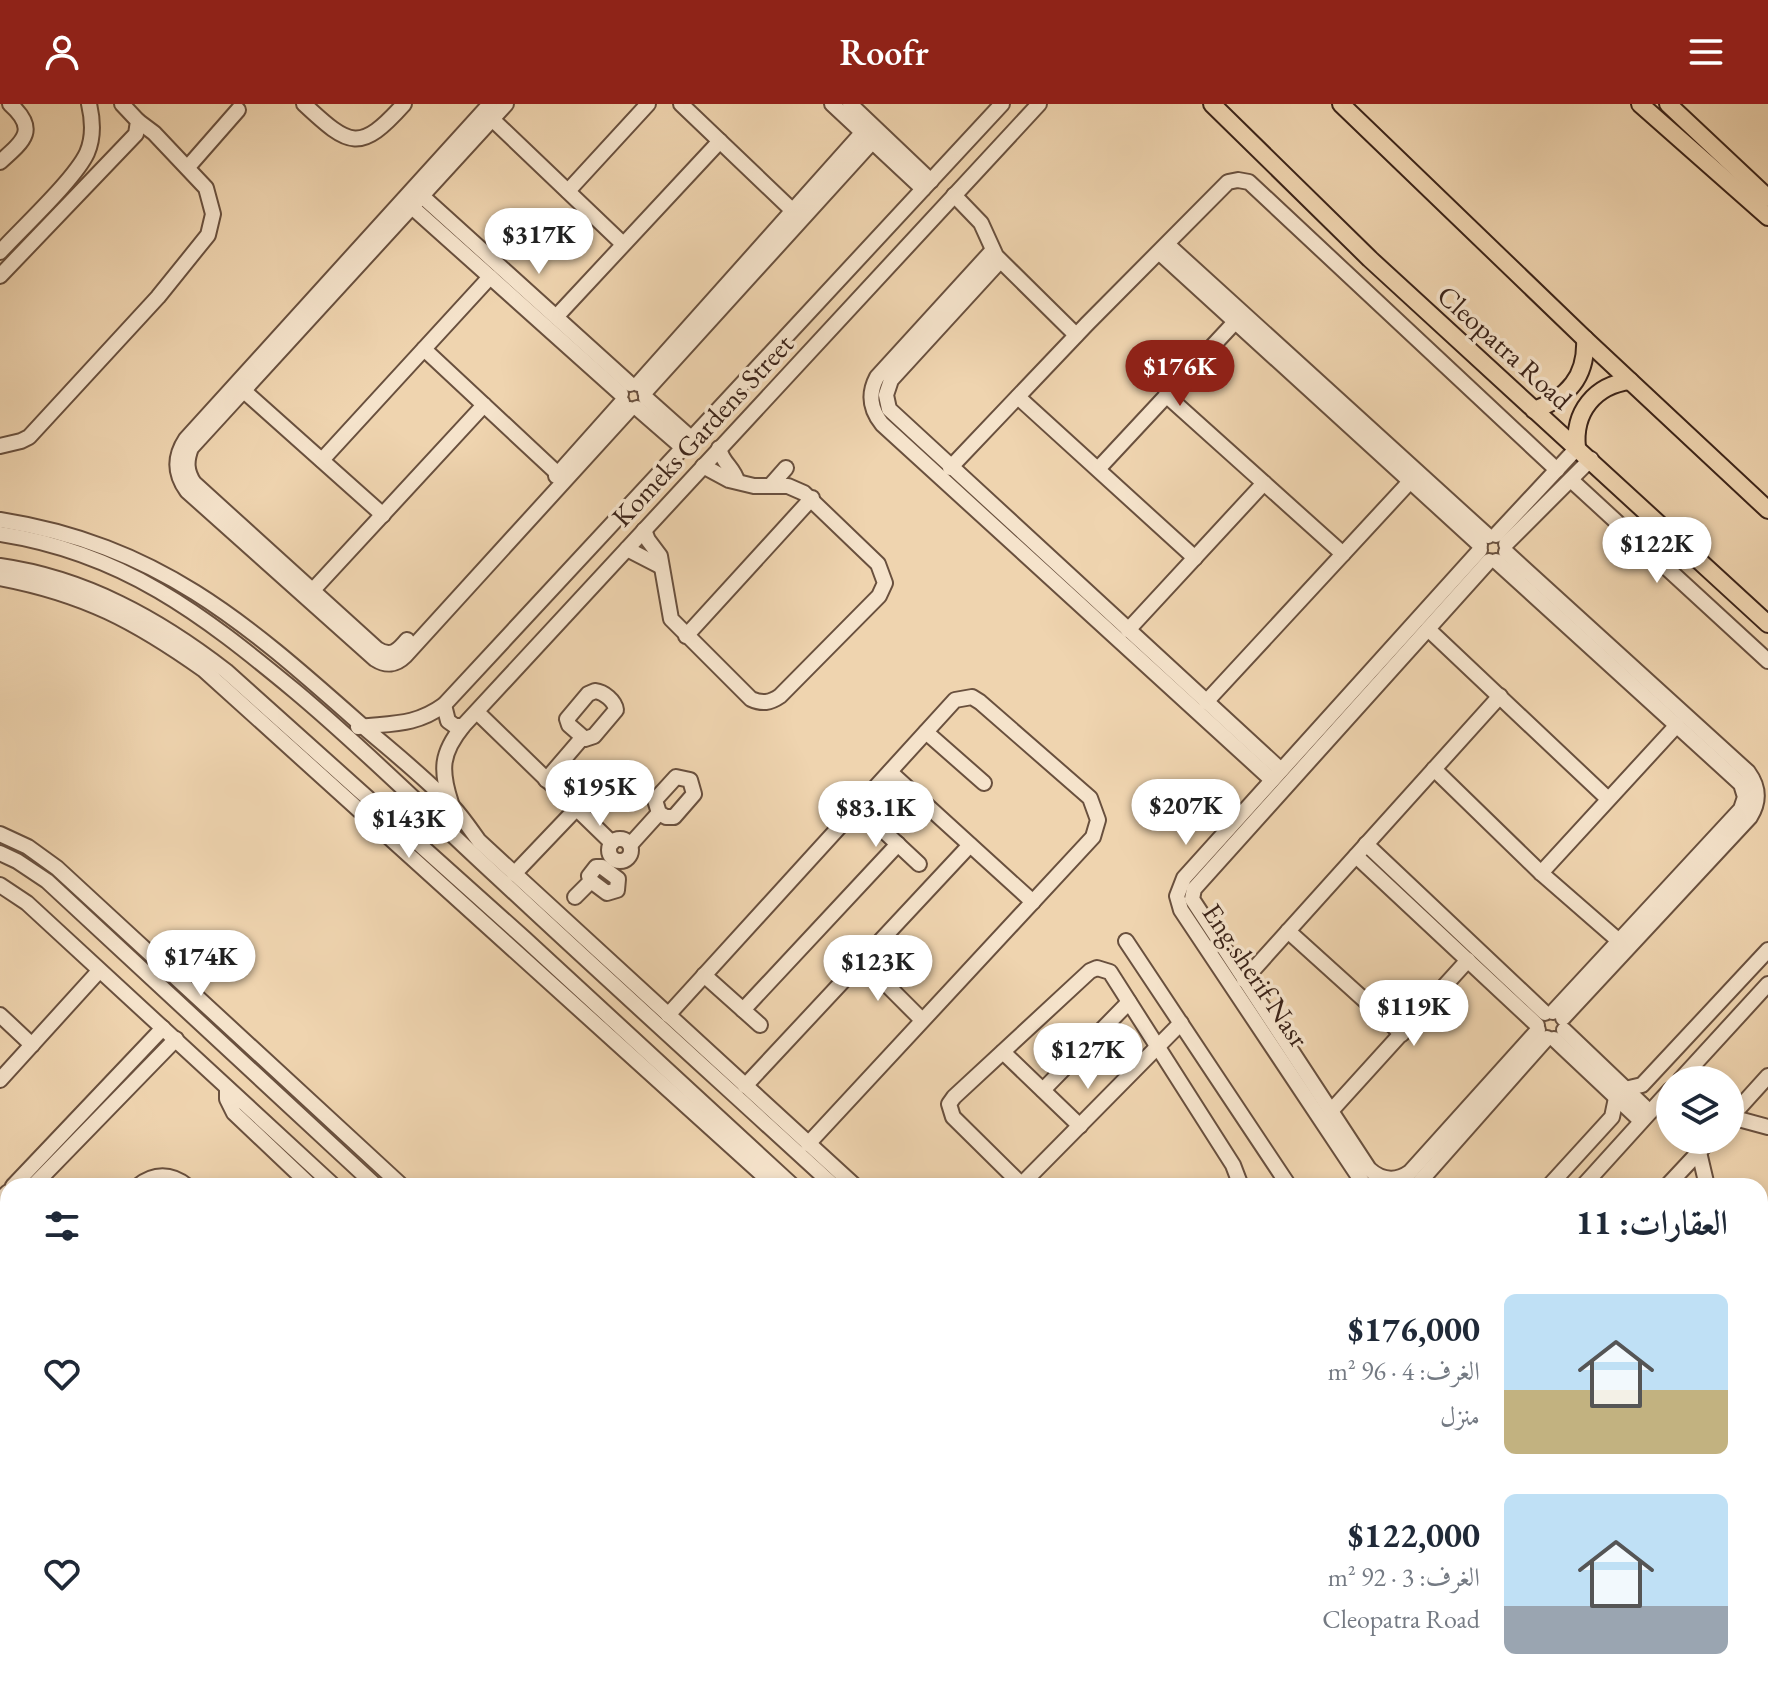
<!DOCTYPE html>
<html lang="ar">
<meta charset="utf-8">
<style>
body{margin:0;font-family:"EB Garamond",Amiri,serif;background:#f6f6f7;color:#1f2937;direction:rtl;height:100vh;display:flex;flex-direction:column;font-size:30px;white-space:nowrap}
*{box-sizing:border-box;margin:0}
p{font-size:26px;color:#747a83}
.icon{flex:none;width:44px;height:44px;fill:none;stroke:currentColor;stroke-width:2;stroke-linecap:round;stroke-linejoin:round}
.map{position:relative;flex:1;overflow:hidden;direction:ltr}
.side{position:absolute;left:0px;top:1074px;width:1768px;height:512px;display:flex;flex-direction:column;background:#fff;border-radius:24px 24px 0 0;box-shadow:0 4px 12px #0003;direction:rtl}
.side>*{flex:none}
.tools{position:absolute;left:1656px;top:962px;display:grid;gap:16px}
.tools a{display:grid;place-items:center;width:88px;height:88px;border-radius:50%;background:#fff;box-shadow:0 4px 12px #0003;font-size:40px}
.price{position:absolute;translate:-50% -68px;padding:0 18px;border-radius:28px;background:#fff;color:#222;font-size:26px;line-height:52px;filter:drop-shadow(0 2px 4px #0008)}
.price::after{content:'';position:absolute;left:50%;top:48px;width:24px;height:18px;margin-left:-12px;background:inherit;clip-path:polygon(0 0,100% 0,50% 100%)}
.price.current{background:#8f2418;color:#fff}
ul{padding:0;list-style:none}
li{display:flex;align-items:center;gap:24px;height:200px;padding:0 40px}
li span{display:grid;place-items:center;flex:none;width:224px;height:160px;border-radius:12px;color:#555}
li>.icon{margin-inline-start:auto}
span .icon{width:96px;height:96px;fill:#fffc;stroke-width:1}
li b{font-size:34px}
h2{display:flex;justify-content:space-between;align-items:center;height:96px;padding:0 40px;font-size:34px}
header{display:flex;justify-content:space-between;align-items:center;height:104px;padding:0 40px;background:#8f2418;color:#fff;font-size:36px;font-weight:600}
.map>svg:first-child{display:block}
</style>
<header><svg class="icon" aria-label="menu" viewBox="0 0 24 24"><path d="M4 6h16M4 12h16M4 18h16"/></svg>Roofr<svg class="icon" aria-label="person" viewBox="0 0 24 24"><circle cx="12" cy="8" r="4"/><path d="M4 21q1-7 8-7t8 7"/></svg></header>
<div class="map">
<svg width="1768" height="1586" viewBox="0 0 1768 1586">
<rect width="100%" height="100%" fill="#efd4af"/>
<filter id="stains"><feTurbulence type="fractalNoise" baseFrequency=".0025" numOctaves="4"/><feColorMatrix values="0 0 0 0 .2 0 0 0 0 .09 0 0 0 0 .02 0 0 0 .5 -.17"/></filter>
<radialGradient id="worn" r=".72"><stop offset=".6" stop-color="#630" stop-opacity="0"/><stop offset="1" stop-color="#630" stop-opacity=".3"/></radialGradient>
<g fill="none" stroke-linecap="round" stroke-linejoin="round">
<defs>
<g id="minor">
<path d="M304 0C350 43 360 49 404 0"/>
<path d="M490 0 186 335C174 353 174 369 187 387L375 555C386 562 396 561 405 552L630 305"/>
<path d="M681 0 793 107"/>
<path d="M832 0 923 85"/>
<path d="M850 0 931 77"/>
<path d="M492 15 623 140"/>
<path d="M0 58C25 36 38 25 10 0"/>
<path d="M188 63 238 6"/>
<path d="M568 87 648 0"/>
<path d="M954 91 981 119 996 152 1076 231"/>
<path d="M422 92 630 280"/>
<path d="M412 103 621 290"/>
<path d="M1168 141 1488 432"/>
<path d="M992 147 877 273C868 290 870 305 882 320L1272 676"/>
<path d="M0 148C22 124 75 75 87 49 94 33 93 17 89 0"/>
<path d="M1160 149 1480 441"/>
<path d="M1000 157 891 276 886 291 889 305 1281 666"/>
<path d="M0 172 136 30 138 17 122 0"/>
<path d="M556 213 720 37"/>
<path d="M424 245 558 370"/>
<path d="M638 280 862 29"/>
<path d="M244 287 383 411"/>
<path d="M645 288 872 38"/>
<path d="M1166 291 1343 450"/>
<path d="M1018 293 1195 454"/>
<path d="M646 294 692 335"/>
<path d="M637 304 683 344"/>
<path d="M0 342 21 337 29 333 158 193 208 131 213 110 206 84 154 29 138 17"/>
<path d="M719 344C722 359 734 364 737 377"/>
<path d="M322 356 490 173"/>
<path d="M950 364 1087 220 1228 78 1238 76 1249 78 1557 366"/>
<path d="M1098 365 1235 218"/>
<path d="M556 372 622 298"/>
<path d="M1571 376 1768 557"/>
<path d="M771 381 786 364"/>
<path d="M0 416C157 441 244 517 358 618 390 646 425 673 453 703 463 714 471 726 479 737L855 1082"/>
<path d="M644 426 648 436 660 452 671 515 751 595C762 600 770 599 780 592L879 492 885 479 878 460 804 389 788 382H754L729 376 703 362"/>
<path d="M0 430C123 449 202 510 295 587 368 648 434 715 504 779 613 881 724 981 834 1082"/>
<path d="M1496 431 1577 344"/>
<path d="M1506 440 1591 355"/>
<path d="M627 445 660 462"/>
<path d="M1506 448 1748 668C1759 683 1760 697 1750 713L1563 914"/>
<path d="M1489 457 1194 785 1192 795 1369 1065C1382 1077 1396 1078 1410 1068L1538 926"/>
<path d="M1496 457 1741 680 1745 693 1741 705 1553 908"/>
<path d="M0 462C85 474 159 515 226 567L525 835 793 1082"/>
<path d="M0 474C84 490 135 517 204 566L775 1082"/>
<path d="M313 486 484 301"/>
<path d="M1428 525 1607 694"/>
<path d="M1128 526 1264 379"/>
<path d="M686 532 812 394"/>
<path d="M407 536C398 547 391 554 377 545L194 379C186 367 186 357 191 344L506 0"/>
<path d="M595 587C604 588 615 597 616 606L594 632 585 635 569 621 567 615 588 590Z"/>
<path d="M1206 598 1416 371"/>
<path d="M444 601 448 617 455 622H463"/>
<path d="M477 608 612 739"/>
<path d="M358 623C392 619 415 622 444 601L1002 0"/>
<path d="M926 628 984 679"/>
<path d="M1434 665 1541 769 1619 837"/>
<path d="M890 668 1033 798"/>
<path d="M676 673 690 676 694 690 674 713H666L659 709 655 696Z"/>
<path d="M546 676 582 634"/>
<path d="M451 699C440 666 441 649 463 622L1039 0"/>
<path d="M858 703 919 760"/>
<path d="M0 730 28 743 57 764 402 1082"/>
<circle cx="620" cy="746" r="11"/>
<path d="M1366 740 1545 909"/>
<path d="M630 741 659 709"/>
<path d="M0 749 17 757 47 777 376 1082"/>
<path d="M1356 752 1537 921"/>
<path d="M596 763H602L618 775 617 786 607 789 591 777 589 772Z"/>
<path d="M1541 769 1677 621"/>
<path d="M514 770 576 705"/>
<path d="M0 781 27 799 334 1082"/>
<path d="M575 793 591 777"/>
<path d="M1288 827 1402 930"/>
<path d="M1126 837 1289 1082"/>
<path d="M862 856 921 915"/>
<path d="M704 871 760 921"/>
<path d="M1244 876 1500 592"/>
<path d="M743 906 898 740"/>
<path d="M0 911 32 941"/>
<path d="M668 911 955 596 972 593 980 598 1090 694 1098 716 1093 733 808 1040"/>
<path d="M1564 926 1650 1008"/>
<path d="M1554 935 1641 1017"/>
<path d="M1003 948 1080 1022"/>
<path d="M0 976 99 867"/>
<path d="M1680 976 1768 880"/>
<path d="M745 982 970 741"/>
<path d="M227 984V995L234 1009 311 1082"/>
<path d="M1043 986 1129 898"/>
<path d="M1331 1007 1468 856"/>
<path d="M1731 1013 1768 1023"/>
<path d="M1730 1014 1768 972"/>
<path d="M1699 1048 1707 1082"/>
<path d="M1021 1081 1181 919"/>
<path d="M13 1082 163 924"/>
<path d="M33 1082 176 935"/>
<path d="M138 1082C154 1069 171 1069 187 1082"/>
<path d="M1023 1082 953 1013 949 1000 954 993 1090 867 1097 864 1110 868 1233 1061 1241 1082"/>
<path d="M1365 1082 1181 806 1177 792 1184 774 1480 446"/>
<path d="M1416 1082 1547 934"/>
<path d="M1549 1082 1612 1013 1616 994 1625 985 1642 981 1768 846"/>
<path d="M1583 1082 1670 986"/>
<path d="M1667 1082 1710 1036"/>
<path d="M0 1096 8 1088"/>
<path d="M0 1116 8 1107"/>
<path d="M0 1144 8 1151"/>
<path d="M1760 1149 1768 1157"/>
<path d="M1760 1172 1768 1180"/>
<path d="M1760 1196 1768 1194"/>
<path d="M0 1256 8 1264"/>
<path d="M0 1287 8 1278"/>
<path d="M1760 1293 1768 1301"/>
<path d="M0 1307 8 1298"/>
<path d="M1760 1317 1768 1324"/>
<path d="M0 1438 8 1430"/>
<path d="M1760 1464 1768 1472"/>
<path d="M1760 1496 1768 1503"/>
<path d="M0 1507 8 1514"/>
<path d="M205 1578 211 1586"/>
<path d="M305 1578 308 1586"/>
<path d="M319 1578 320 1586"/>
<path d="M711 1578 713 1586"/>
<path d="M1170 1578 1178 1586"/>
<path d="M1299 1578 1312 1586"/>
<path d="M1383 1578 1391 1586"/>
<path d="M1530 1578 1531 1586"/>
<path d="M1664 1578 1672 1586"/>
<path d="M1689 1578 1698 1586"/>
<path d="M56 1586 186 1578"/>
<path d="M674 1586 676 1578"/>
<path d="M1132 1586 1140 1578"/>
<path d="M1196 1586 1204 1578"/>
<path d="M1359 1586 1370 1578"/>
<path d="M1542 1586 1549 1578"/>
<path d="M1567 1586 1574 1578"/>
</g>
<g id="major">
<path d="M1212 0 1370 155 1768 520"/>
<path d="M1341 0 1585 235 1768 406"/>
<path d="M1640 0 1768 113"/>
<path d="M1668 0 1768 94"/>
<path d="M1534 306C1568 294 1587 272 1585 235"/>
<path d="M1577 344C1573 308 1595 281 1630 277"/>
</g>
</defs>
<use href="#minor" stroke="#69503e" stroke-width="18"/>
<use href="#major" stroke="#3c2419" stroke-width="20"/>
<use href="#minor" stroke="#f5e3cb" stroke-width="14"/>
<use href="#major" stroke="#efd4af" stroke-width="16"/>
</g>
<g text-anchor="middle" stroke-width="7" stroke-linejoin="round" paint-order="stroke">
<g font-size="28" fill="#3c2419" stroke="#f5e3cb">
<text transform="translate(1505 243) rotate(42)" y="10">Cleopatra Road</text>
<text transform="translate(702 326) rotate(-47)" y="10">Komeks Gardens Street</text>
<text transform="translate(1256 871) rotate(56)" y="10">Eng.sherif Nasr</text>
</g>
</g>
<rect width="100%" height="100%" filter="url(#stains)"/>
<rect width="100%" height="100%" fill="url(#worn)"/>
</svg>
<div class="tools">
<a><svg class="icon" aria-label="layers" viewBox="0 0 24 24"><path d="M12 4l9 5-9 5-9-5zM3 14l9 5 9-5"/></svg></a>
</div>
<b class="price" style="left:539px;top:172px">$317K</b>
<b class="price current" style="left:1180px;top:304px">$176K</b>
<b class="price" style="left:1657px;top:481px">$122K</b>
<b class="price" style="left:600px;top:724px">$195K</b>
<b class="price" style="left:1186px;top:743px">$207K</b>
<b class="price" style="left:876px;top:745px">$83.1K</b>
<b class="price" style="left:409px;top:756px">$143K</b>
<b class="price" style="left:201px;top:894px">$174K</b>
<b class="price" style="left:878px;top:899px">$123K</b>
<b class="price" style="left:1414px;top:944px">$119K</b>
<b class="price" style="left:1088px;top:987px">$127K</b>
<section class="side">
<h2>العقارات: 11<svg class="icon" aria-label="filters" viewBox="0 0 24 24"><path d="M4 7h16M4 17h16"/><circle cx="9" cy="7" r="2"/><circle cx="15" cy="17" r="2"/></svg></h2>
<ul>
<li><span style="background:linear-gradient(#bfe0f5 60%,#c2b280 0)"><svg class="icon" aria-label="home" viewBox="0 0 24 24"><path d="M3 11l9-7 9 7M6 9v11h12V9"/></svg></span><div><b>$176,000</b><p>الغرف: 4 · 96 m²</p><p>منزل</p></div><svg class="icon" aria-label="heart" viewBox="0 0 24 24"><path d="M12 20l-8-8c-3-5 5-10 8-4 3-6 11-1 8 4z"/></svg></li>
<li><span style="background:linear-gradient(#bfe0f5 70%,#9aa5b1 0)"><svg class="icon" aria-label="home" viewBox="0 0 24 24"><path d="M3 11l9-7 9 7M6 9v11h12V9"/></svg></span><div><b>$122,000</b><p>الغرف: 3 · 92 m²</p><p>Cleopatra Road</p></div><svg class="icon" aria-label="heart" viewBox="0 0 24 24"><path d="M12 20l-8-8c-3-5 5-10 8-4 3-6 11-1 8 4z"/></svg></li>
</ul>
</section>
</div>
